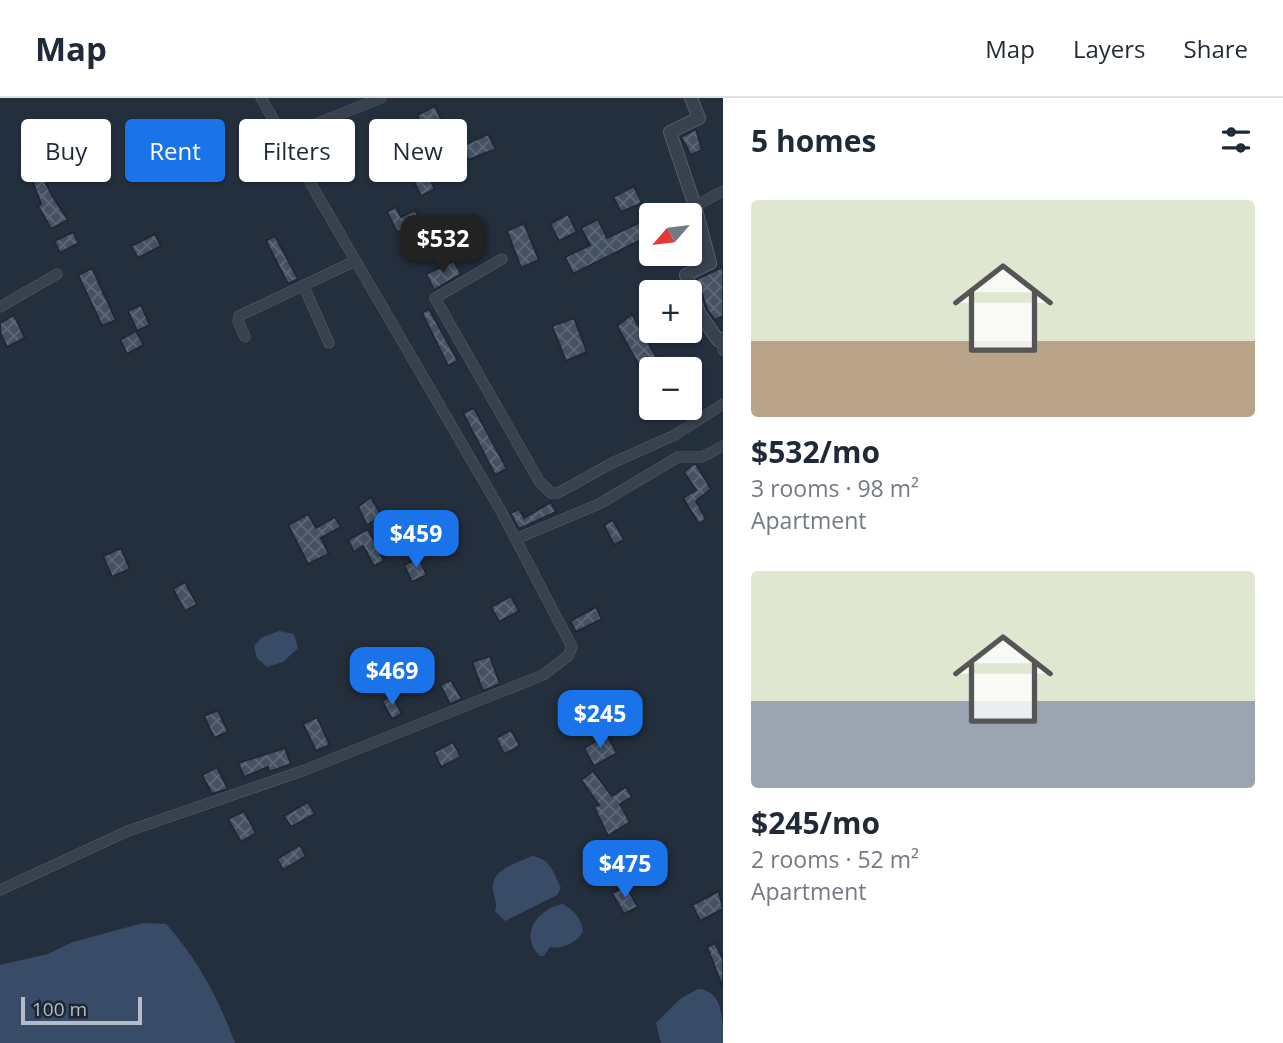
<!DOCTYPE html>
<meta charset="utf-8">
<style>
body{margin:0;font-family:"Open Sans",sans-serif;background:#f6f6f7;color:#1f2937;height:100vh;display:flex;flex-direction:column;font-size:26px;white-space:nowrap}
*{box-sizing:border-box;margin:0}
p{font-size:23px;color:#747a83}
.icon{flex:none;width:38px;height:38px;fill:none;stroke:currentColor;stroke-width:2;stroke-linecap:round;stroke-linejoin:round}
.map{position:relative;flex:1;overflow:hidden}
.panel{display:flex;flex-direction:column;background:#fff;width:560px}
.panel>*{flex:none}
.hud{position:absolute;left:21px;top:21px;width:597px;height:63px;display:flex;gap:14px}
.needle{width:46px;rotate:242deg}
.buttons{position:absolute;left:639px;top:105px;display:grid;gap:14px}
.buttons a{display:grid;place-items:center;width:63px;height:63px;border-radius:7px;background:#fff;box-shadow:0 2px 5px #0004;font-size:35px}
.scale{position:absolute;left:21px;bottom:18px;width:121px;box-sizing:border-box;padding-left:7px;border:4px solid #b4bcc9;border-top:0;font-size:19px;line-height:24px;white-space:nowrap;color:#b4bcc9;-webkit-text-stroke:5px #1d2633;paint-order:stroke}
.price{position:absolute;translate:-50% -60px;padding:0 16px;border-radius:14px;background:#1a73e8;color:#fff;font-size:23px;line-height:46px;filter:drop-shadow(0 2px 4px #0008)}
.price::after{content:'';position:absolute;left:50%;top:42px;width:21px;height:16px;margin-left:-10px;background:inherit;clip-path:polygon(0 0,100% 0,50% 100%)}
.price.on{background:#222;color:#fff}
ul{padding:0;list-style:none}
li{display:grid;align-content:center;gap:14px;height:371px;padding:0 28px}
li span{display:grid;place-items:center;height:217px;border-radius:7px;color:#555}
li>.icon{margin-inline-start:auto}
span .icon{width:126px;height:126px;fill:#fffc;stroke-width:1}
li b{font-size:30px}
h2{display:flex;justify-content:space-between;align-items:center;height:84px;padding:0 28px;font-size:30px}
.tag{padding:0 24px;border-radius:7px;background:#fff;box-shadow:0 2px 5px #0004;font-size:24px;line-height:63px}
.tag.on{background:#1a73e8;color:#fff}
header{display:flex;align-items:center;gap:42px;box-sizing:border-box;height:98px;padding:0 35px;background:#fff;border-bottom:2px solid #e0e1e3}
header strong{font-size:33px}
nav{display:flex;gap:38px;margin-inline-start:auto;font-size:24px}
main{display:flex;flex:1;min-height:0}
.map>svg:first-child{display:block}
</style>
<header>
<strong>Map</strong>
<nav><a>Map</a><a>Layers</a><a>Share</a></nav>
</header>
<main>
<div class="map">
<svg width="723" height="945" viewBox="0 0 723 945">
<defs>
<pattern id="building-cross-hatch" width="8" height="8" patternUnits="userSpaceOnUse" patternTransform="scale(1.75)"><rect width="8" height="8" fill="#455162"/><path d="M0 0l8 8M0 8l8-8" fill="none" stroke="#5d6877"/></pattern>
</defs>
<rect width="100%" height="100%" fill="#242f3e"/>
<g fill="#394c67">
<path d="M279 533 294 536 298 550 283 564 267 569 257 560 254 548 261 540Z"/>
<path d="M532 758C551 761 553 774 561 790L557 797 505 823 495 813C498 805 494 800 493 792 490 771 518 765 532 758Z"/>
<path d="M562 806C572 810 582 821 583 833 578 844 562 852 550 849L544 858H540C518 837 538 811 562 806Z"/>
<path d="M143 825 166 826C197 860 219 902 235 945H0V867L48 856 73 844Z"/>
<path d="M698 891C723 892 723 922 723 945H661L656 925 680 901Z"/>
</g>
<g fill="url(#building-cross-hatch)" stroke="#1f2835" stroke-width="2">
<path d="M435 8 441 21 423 30 417 17Z"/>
<path d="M159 26 166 44 148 54 142 43 150 39 147 31Z"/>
<path d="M696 31 702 52 691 57 681 39Z"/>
<path d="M488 36 496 51 468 62 462 48Z"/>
<path d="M27 46 46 78 43 80 53 99 68 122 51 131 38 108 41 106 20 50Z"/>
<path d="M425 72 435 91 421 98 411 78Z"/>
<path d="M634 88 642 105 621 114 613 99Z"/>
<path d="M396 109 401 119 415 112 422 125 397 134 387 114Z"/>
<path d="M568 116 577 134 559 143 550 126Z"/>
<path d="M651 119V137L573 176 565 159 590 147 581 130 598 121 607 140Z"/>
<path d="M524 125 539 162 521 170 507 133Z"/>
<path d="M73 134 79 145 60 155 54 143Z"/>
<path d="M155 136 161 148 138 160 131 148Z"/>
<path d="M275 138 298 181 288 186 266 143Z"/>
<path d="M454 163 461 176 434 192 426 176Z"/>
<path d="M723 169V218L715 222 707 211 697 181Z"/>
<path d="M92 170 116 222 102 228 78 177Z"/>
<path d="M141 207 150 227 137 233 128 213Z"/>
<path d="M429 211 458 263 448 268 422 215Z"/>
<path d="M632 216 663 271H651V289L617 228Z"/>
<path d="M14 217 25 240 7 249 0 234V225Z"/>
<path d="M574 220 587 254 566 263 552 228Z"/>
<path d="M136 233 144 247 127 256 120 242Z"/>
<path d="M474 310 507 371 495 377 463 315Z"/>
<path d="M693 366H696L711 391 696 403 706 421 699 426 683 400 696 392 684 374Z"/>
<path d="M371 399 382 419 367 427 358 409Z"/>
<path d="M551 404 556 414 519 431 510 415 519 411 524 420Z"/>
<path d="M432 415 441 433 427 440 417 422Z"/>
<path d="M308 416 316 430 335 419 341 429 321 440 329 456 308 466 288 427Z"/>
<path d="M613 422 624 442 614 447 604 427Z"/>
<path d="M368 431 384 463 374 468 363 448 354 454 348 442Z"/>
<path d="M121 450 130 471 112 479 103 458Z"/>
<path d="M419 460 427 477 412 484 404 467Z"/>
<path d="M185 484 197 506 185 513 173 491Z"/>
<path d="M511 498 519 513 499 524 491 509Z"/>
<path d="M596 509 602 521 576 534 570 523Z"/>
<path d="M490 558 500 586 483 593 472 564Z"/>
<path d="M451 582 462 601 450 606 440 587Z"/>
<path d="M392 597 402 616 392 621 382 603Z"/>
<path d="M218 612 228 634 214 640 204 618Z"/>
<path d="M317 619 330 647 316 653 303 626Z"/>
<path d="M511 632 520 648 504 656 496 640Z"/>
<path d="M607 637 617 655 594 668 584 650Z"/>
<path d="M453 644 461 659 441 669 434 654Z"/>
<path d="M285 650 291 666 269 674 268 669 244 679 238 665Z"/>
<path d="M217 669 228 691 212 696 202 677Z"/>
<path d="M593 673 612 698 626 689 632 699 620 706 630 724 608 738 594 709 599 707 581 682Z"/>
<path d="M308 704 315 716 291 729 284 718Z"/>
<path d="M244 713 256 735 241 744 228 721Z"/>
<path d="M300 747 306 758 283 772 277 761Z"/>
<path d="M626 788 638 809 624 816 612 795Z"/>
<path d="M719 793 723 811 700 823 692 807Z"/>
<path d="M715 845 723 861V890L707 849Z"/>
</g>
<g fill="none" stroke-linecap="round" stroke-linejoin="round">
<defs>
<g id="minor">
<path d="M283 39 381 0"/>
<path d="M695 108 723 93"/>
<path d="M502 161 435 200 539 383 551 395H558L612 365 675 337 723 306"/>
<path d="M304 189 329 245"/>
<path d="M0 209 57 176"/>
<path d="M245 239 238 223 239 218 355 163"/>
<path d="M723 247V252"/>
<path d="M516 441 599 406 678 359H702L723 348"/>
<path d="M0 792 128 733 305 672 543 577 568 558 572 549 501 413 261 0"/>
</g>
<path id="tertiary" d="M691 0 699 20 670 34 695 108 710 165 686 177 699 215 718 242 723 241"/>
</defs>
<use href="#minor" stroke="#565f6c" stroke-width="11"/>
<use href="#tertiary" stroke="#565f6c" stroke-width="14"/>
<use href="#minor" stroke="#38414e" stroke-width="10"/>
<use href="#tertiary" stroke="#38414e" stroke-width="12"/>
</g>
</svg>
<div class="buttons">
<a><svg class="needle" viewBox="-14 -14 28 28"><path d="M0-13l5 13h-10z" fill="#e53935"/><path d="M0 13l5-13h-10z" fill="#747a83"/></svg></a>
<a>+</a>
<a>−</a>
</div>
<div class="scale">100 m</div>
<b class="price on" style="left:443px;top:177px">$532</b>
<b class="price" style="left:416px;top:472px">$459</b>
<b class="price" style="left:392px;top:609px">$469</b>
<b class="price" style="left:600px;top:652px">$245</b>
<b class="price" style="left:625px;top:802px">$475</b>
<div class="hud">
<a class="tag">Buy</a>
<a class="tag on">Rent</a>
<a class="tag">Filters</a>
<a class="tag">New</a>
</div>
</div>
<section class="panel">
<h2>5 homes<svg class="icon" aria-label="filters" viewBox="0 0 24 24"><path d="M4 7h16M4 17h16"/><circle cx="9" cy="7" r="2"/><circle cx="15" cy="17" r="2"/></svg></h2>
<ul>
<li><span style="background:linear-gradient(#dfe7d0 65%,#b9a48a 0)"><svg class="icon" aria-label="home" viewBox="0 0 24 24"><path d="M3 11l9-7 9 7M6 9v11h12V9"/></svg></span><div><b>$532/mo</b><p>3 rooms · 98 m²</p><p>Apartment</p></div></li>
<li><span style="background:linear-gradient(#dfe7d0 60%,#9aa5b1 0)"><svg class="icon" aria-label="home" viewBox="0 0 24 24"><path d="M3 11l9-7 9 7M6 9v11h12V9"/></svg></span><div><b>$245/mo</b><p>2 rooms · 52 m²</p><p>Apartment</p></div></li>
</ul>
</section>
</main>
